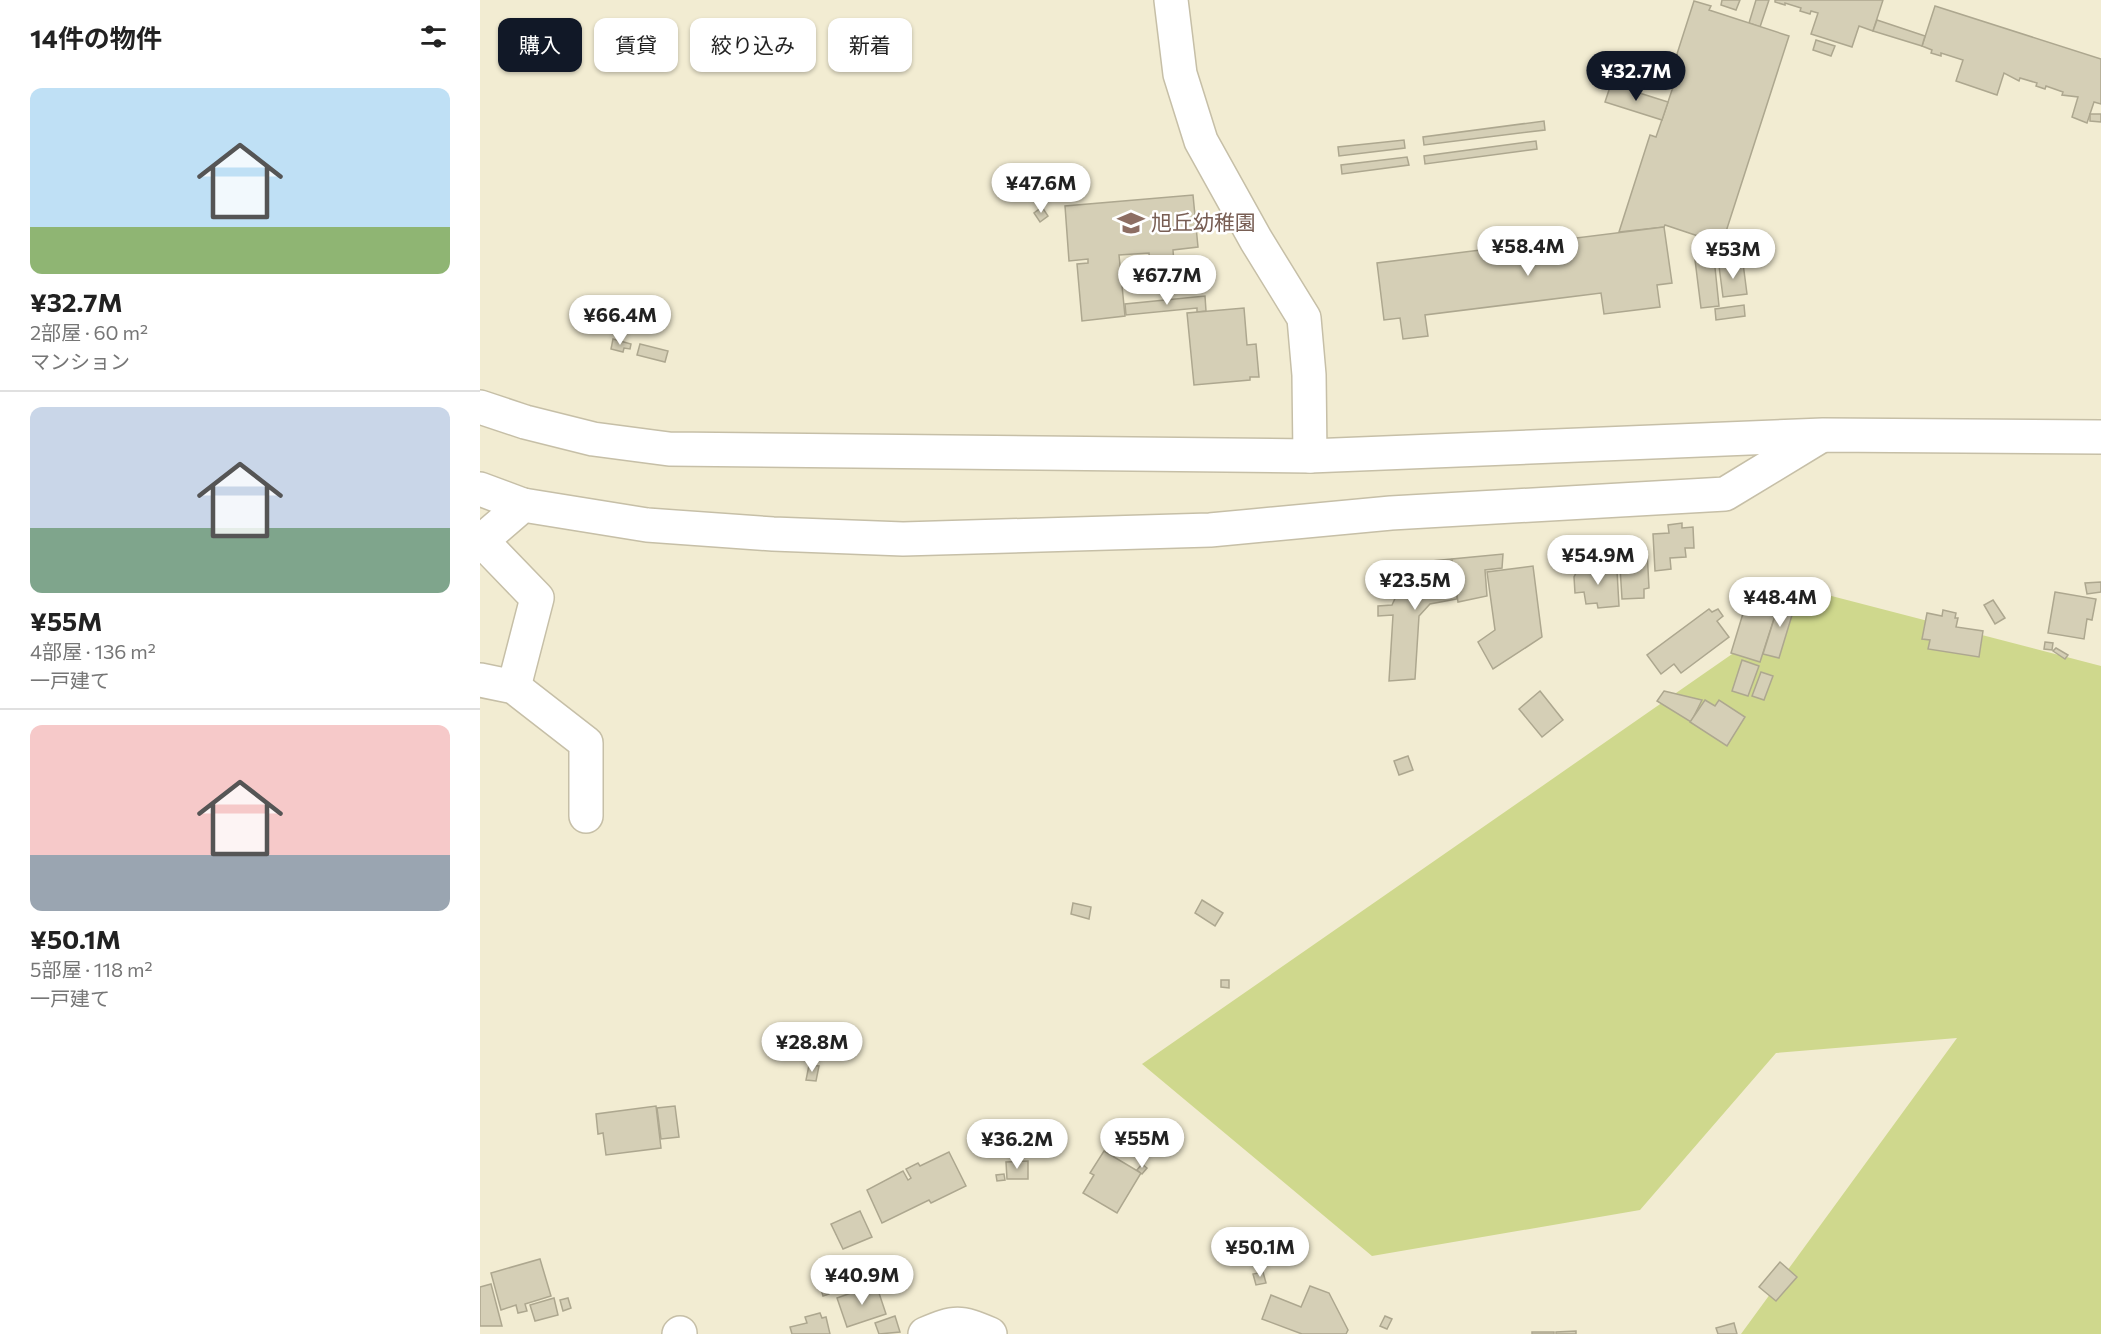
<!DOCTYPE html>
<html lang="ja">
<meta charset="utf-8">
<style>
body{margin:0;font-family:Commissioner,"Noto Sans JP",sans-serif;background:#f6f6f6;color:#222;height:100vh;display:flex;flex-direction:column;font-size:22px;white-space:nowrap}
*{box-sizing:border-box;margin:0}
p{font-size:20px;color:#767676}
.icon{flex:none;width:33px;height:33px;fill:none;stroke:currentColor;stroke-width:2;stroke-linecap:round;stroke-linejoin:round}
.map{position:relative;flex:1;overflow:hidden}
.sheet{display:flex;flex-direction:column;background:#fff;width:480px}
.sheet>*{flex:none}
.top-card{position:absolute;left:18px;top:18px;width:570px;height:54px;display:flex;gap:12px}
.price{position:absolute;translate:-50% -51px;padding:0 14px;border-radius:21px;background:#fff;color:#222;font-size:20px;line-height:39px;filter:drop-shadow(0 2px 3px #0008)}
.price::after{content:'';position:absolute;left:50%;top:36px;width:18px;height:14px;margin-left:-9px;background:inherit;clip-path:polygon(0 0,100% 0,50% 100%)}
.price.current{background:#111827;color:#fff}
ul{padding:0;list-style:none}
li{display:grid;align-content:center;gap:12px;height:318px;padding:0 30px}
li+li{border-top:2px solid #e0e0e0}
li span{display:grid;place-items:center;height:186px;border-radius:12px;color:#555}
li>.icon{margin-inline-start:auto}
span .icon{width:108px;height:108px;fill:#fffc;stroke-width:1}
li b{font-size:26px}
h2{display:flex;justify-content:space-between;align-items:center;height:72px;padding:0 30px;font-size:26px}
.pill{padding:0 21px;border-radius:12px;background:#fff;box-shadow:0 2px 4px #0004;font-size:21px;line-height:54px}
.pill.current{background:#111827;color:#fff}
main{display:flex;flex:1;min-height:0}
.map>svg:first-child{display:block}
</style>
<main>
<section class="sheet">
<h2>14件の物件<svg class="icon" aria-label="filters" viewBox="0 0 24 24"><path d="M4 7h16M4 17h16"/><circle cx="9" cy="7" r="2"/><circle cx="15" cy="17" r="2"/></svg></h2>
<ul>
<li><span style="background:linear-gradient(#bfe0f5 75%,#8fb573 0)"><svg class="icon" aria-label="home" viewBox="0 0 24 24"><path d="M3 11l9-7 9 7M6 9v11h12V9"/></svg></span><div><b>¥32.7M</b><p>2部屋 · 60 m²</p><p>マンション</p></div></li>
<li><span style="background:linear-gradient(#c9d6e8 65%,#7fa58c 0)"><svg class="icon" aria-label="home" viewBox="0 0 24 24"><path d="M3 11l9-7 9 7M6 9v11h12V9"/></svg></span><div><b>¥55M</b><p>4部屋 · 136 m²</p><p>一戸建て</p></div></li>
<li><span style="background:linear-gradient(#f6c9c9 70%,#9aa5b1 0)"><svg class="icon" aria-label="home" viewBox="0 0 24 24"><path d="M3 11l9-7 9 7M6 9v11h12V9"/></svg></span><div><b>¥50.1M</b><p>5部屋 · 118 m²</p><p>一戸建て</p></div></li>
</ul>
</section>
<div class="map">
<svg width="1621" height="1334" viewBox="0 0 1621 1334">
<rect width="100%" height="100%" fill="#f2ecd2"/>
<path fill="#cfd88d" d="M1340 593 1621 666V1334H1261L1477 1038 1296 1053 1160 1210 892 1256 662 1064Z"/>
<g fill="#d5cfb6" stroke="#ada78f" stroke-width="1.5">
<path d="M1242 0H1260L1256 10 1241 5Z"/>
<path d="M1276 0H1289L1280 27 1269 23Z"/>
<path d="M1295 0H1403L1393 31 1379 26 1372 47 1331 34 1338 13 1331 11 1330 14 1320 11 1321 8 1305 3V5L1295 2Z"/>
<path d="M1214 1 1231 6 1229 10 1309 36 1242 244 1185 225 1184 227 1139 232 1170 135 1176 137 1188 102 1194 84 1188 82Z"/>
<path d="M1455 6 1621 59V104L1614 102 1607 123 1592 117 1598 97 1582 95 1583 92 1566 86 1565 89 1556 86 1557 83 1540 78 1539 81 1524 73 1517 95 1476 81 1483 60 1461 53V56L1451 53 1452 50 1442 46Z"/>
<path d="M1397 20 1445 36 1442 46 1393 31Z"/>
<path d="M1336 40 1355 46 1351 56 1333 50Z"/>
<path d="M1131 84 1188 102 1182 120 1125 102Z"/>
<path d="M1610 114H1621V122L1610 121Z"/>
<path d="M1064 121 1065 130 944 145 943 137Z"/>
<path d="M924 140 925 148 859 156 858 147Z"/>
<path d="M1056 141 1057 149 945 164 944 156Z"/>
<path d="M927 157 929 165 862 174 861 165Z"/>
<path d="M713 195 718 247 693 250 694 263 670 265 669 253 639 255 645 316 602 321 597 264 608 263V259L589 261 585 206Z"/>
<path d="M562 207 568 216 560 222 554 213Z"/>
<path d="M1184 227 1192 283 1177 285 1180 307 1124 314 1121 293 945 315 948 336 923 339 920 318 904 320 897 263Z"/>
<path d="M1234 258 1239 306 1221 308 1215 260Z"/>
<path d="M1263 263 1267 294 1243 297 1239 266Z"/>
<path d="M725 296 726 311 717 312V308L646 315 645 304Z"/>
<path d="M1264 305 1265 316 1236 320 1235 309Z"/>
<path d="M764 308 767 345 776 344 779 377H770V380L714 385 707 313Z"/>
<path d="M133 339 151 344 150 349 144 348 143 352 131 349Z"/>
<path d="M160 344 188 351 185 362 157 355Z"/>
<path d="M1202 523V528L1213 527 1214 548H1205L1206 557 1190 558 1191 569 1175 571 1173 534 1189 533 1188 525Z"/>
<path d="M1167 550 1169 588 1164 589V598L1142 599 1139 551Z"/>
<path d="M1023 554 1022 568 1005 570 1007 596 978 602 972 559Z"/>
<path d="M971 559 977 599 950 604 939 616 935 679 909 681 913 615 898 616V606L912 605 924 579 921 564Z"/>
<path d="M1108 565H1119V567H1127V571H1137L1139 606 1118 608 1117 603 1106 604 1104 592 1095 593 1094 577 1098 569H1108Z"/>
<path d="M1053 566 1062 637 1013 669 998 642 1015 630 1007 572Z"/>
<path d="M1621 582V592L1607 594 1605 583Z"/>
<path d="M1271 587 1301 597 1280 662 1251 653Z"/>
<path d="M1575 592 1616 599 1612 620 1607 619 1604 639 1568 633Z"/>
<path d="M1301 597 1316 602 1299 658 1283 654Z"/>
<path d="M1513 600 1525 618 1515 624 1504 605Z"/>
<path d="M1229 609 1232 612 1238 609 1243 616 1237 621 1249 637 1201 673 1194 664 1181 674 1167 655Z"/>
<path d="M1463 610 1476 613 1475 618H1478L1476 627 1503 631 1499 657 1448 649 1450 640 1442 639 1447 613 1462 616Z"/>
<path d="M1565 642 1573 643 1572 650 1564 649Z"/>
<path d="M1576 648 1588 655 1585 659 1573 651Z"/>
<path d="M1262 660 1279 666 1268 696 1252 691Z"/>
<path d="M1281 672 1293 676 1284 700 1272 696Z"/>
<path d="M1060 691 1083 720 1062 737 1039 709Z"/>
<path d="M1184 691 1222 700 1211 722 1177 701Z"/>
<path d="M1225 700 1235 706 1239 700 1265 717 1247 746 1210 722Z"/>
<path d="M928 756 933 770 919 775 914 761Z"/>
<path d="M722 900 743 913 735 926 715 913Z"/>
<path d="M593 903 611 907 609 919 591 914Z"/>
<path d="M741 980H749V988L741 987Z"/>
<path d="M329 1065 339 1066 336 1081 326 1080Z"/>
<path d="M176 1106 181 1148 126 1155 123 1133 118 1134 116 1114Z"/>
<path d="M195 1106 199 1137 181 1139 177 1108Z"/>
<path d="M624 1151 661 1173 637 1213 603 1193 614 1175 610 1173Z"/>
<path d="M469 1152 486 1186 451 1203 449 1200 402 1223 387 1190 423 1171 428 1180 431 1178 426 1169 438 1163 440 1166Z"/>
<path d="M548 1161V1179H527L526 1162Z"/>
<path d="M662 1164 667 1168 662 1174 657 1170Z"/>
<path d="M524 1174 525 1180 517 1181 516 1175Z"/>
<path d="M380 1211 392 1237 363 1249 351 1224Z"/>
<path d="M60 1259 71 1296 45 1304 47 1311 38 1313 36 1305 21 1310 11 1273Z"/>
<path d="M1300 1262 1317 1277 1296 1301 1279 1287Z"/>
<path d="M396 1264 398 1271 388 1275 385 1268Z"/>
<path d="M783 1272 786 1283 776 1285 773 1274Z"/>
<path d="M11 1284 22 1326H0V1287Z"/>
<path d="M347 1284 349 1294 343 1296 340 1285Z"/>
<path d="M396 1284 406 1314 367 1327 357 1298Z"/>
<path d="M830 1286 849 1293 868 1330 866 1334H822L782 1319 791 1295 821 1307Z"/>
<path d="M74 1298 78 1315 55 1321 50 1305Z"/>
<path d="M88 1298 91 1308 83 1311 80 1300Z"/>
<path d="M340 1313 342 1318 346 1317 350 1334H312L310 1327 327 1323 325 1317Z"/>
<path d="M415 1316 420 1332 399 1334 395 1323Z"/>
<path d="M905 1316 912 1319 907 1329 900 1326Z"/>
<path d="M1254 1323 1257 1334H1238L1236 1328Z"/>
<path d="M1096 1331V1334H1076V1332Z"/>
<rect x="1052" y="1332" width="22" height="2"/>
</g>
<g fill="none" stroke-linecap="round" stroke-linejoin="round">
<defs>
<g id="minor">
<path d="M691 0 700 74 721 141 776 240 824 318 829 375 830 456"/>
<path d="M0 407 45 422 113 439 189 449 830 456 1343 435 1621 437"/>
<path d="M0 489 43 505"/>
<path d="M2 541 57 598 34 687"/>
<path d="M0 542 43 505 167 525 293 534 423 539 730 530 911 513 1245 494 1339 437"/>
<path d="M0 680 34 687 106 743V816"/>
<path d="M199 1334 200 1333"/>
<path d="M445 1334C476 1321 479 1321 510 1334"/>
</g>
</defs>
<use href="#minor" stroke="#c6bfa7" stroke-width="36"/>
<use href="#minor" stroke="#fff" stroke-width="33"/>
</g>
<defs>
<symbol id="school-bare" viewBox="-9 -9 18 18"><path d="M0-5L7-2L0 1L-7-2ZM-4 1L0 2.5L4 1V4Q0 6-4 4Z" fill="#8d6e63" stroke="#fff" stroke-width="2.5" paint-order="stroke"/></symbol>
</defs>
<g fill-rule="evenodd">
<use href="#school-bare" x="632" y="204" width="38" height="38"/>
</g>
<g text-anchor="middle" stroke-width="5" stroke-linejoin="round" paint-order="stroke">
<g font-size="21" fill="#785e54" stroke="#fff" text-anchor="start">
<text x="671" y="230">旭丘幼稚園</text>
</g>
</g>
</svg>
<b class="price current" style="left:1156px;top:102px">¥32.7M</b>
<b class="price" style="left:561px;top:214px">¥47.6M</b>
<b class="price" style="left:1048px;top:277px">¥58.4M</b>
<b class="price" style="left:1253px;top:280px">¥53M</b>
<b class="price" style="left:687px;top:306px">¥67.7M</b>
<b class="price" style="left:140px;top:346px">¥66.4M</b>
<b class="price" style="left:1118px;top:586px">¥54.9M</b>
<b class="price" style="left:935px;top:611px">¥23.5M</b>
<b class="price" style="left:1300px;top:628px">¥48.4M</b>
<b class="price" style="left:332px;top:1073px">¥28.8M</b>
<b class="price" style="left:662px;top:1169px">¥55M</b>
<b class="price" style="left:537px;top:1170px">¥36.2M</b>
<b class="price" style="left:780px;top:1278px">¥50.1M</b>
<b class="price" style="left:382px;top:1306px">¥40.9M</b>
<div class="top-card">
<a class="pill current">購入</a>
<a class="pill">賃貸</a>
<a class="pill">絞り込み</a>
<a class="pill">新着</a>
</div>
</div>
</main>
